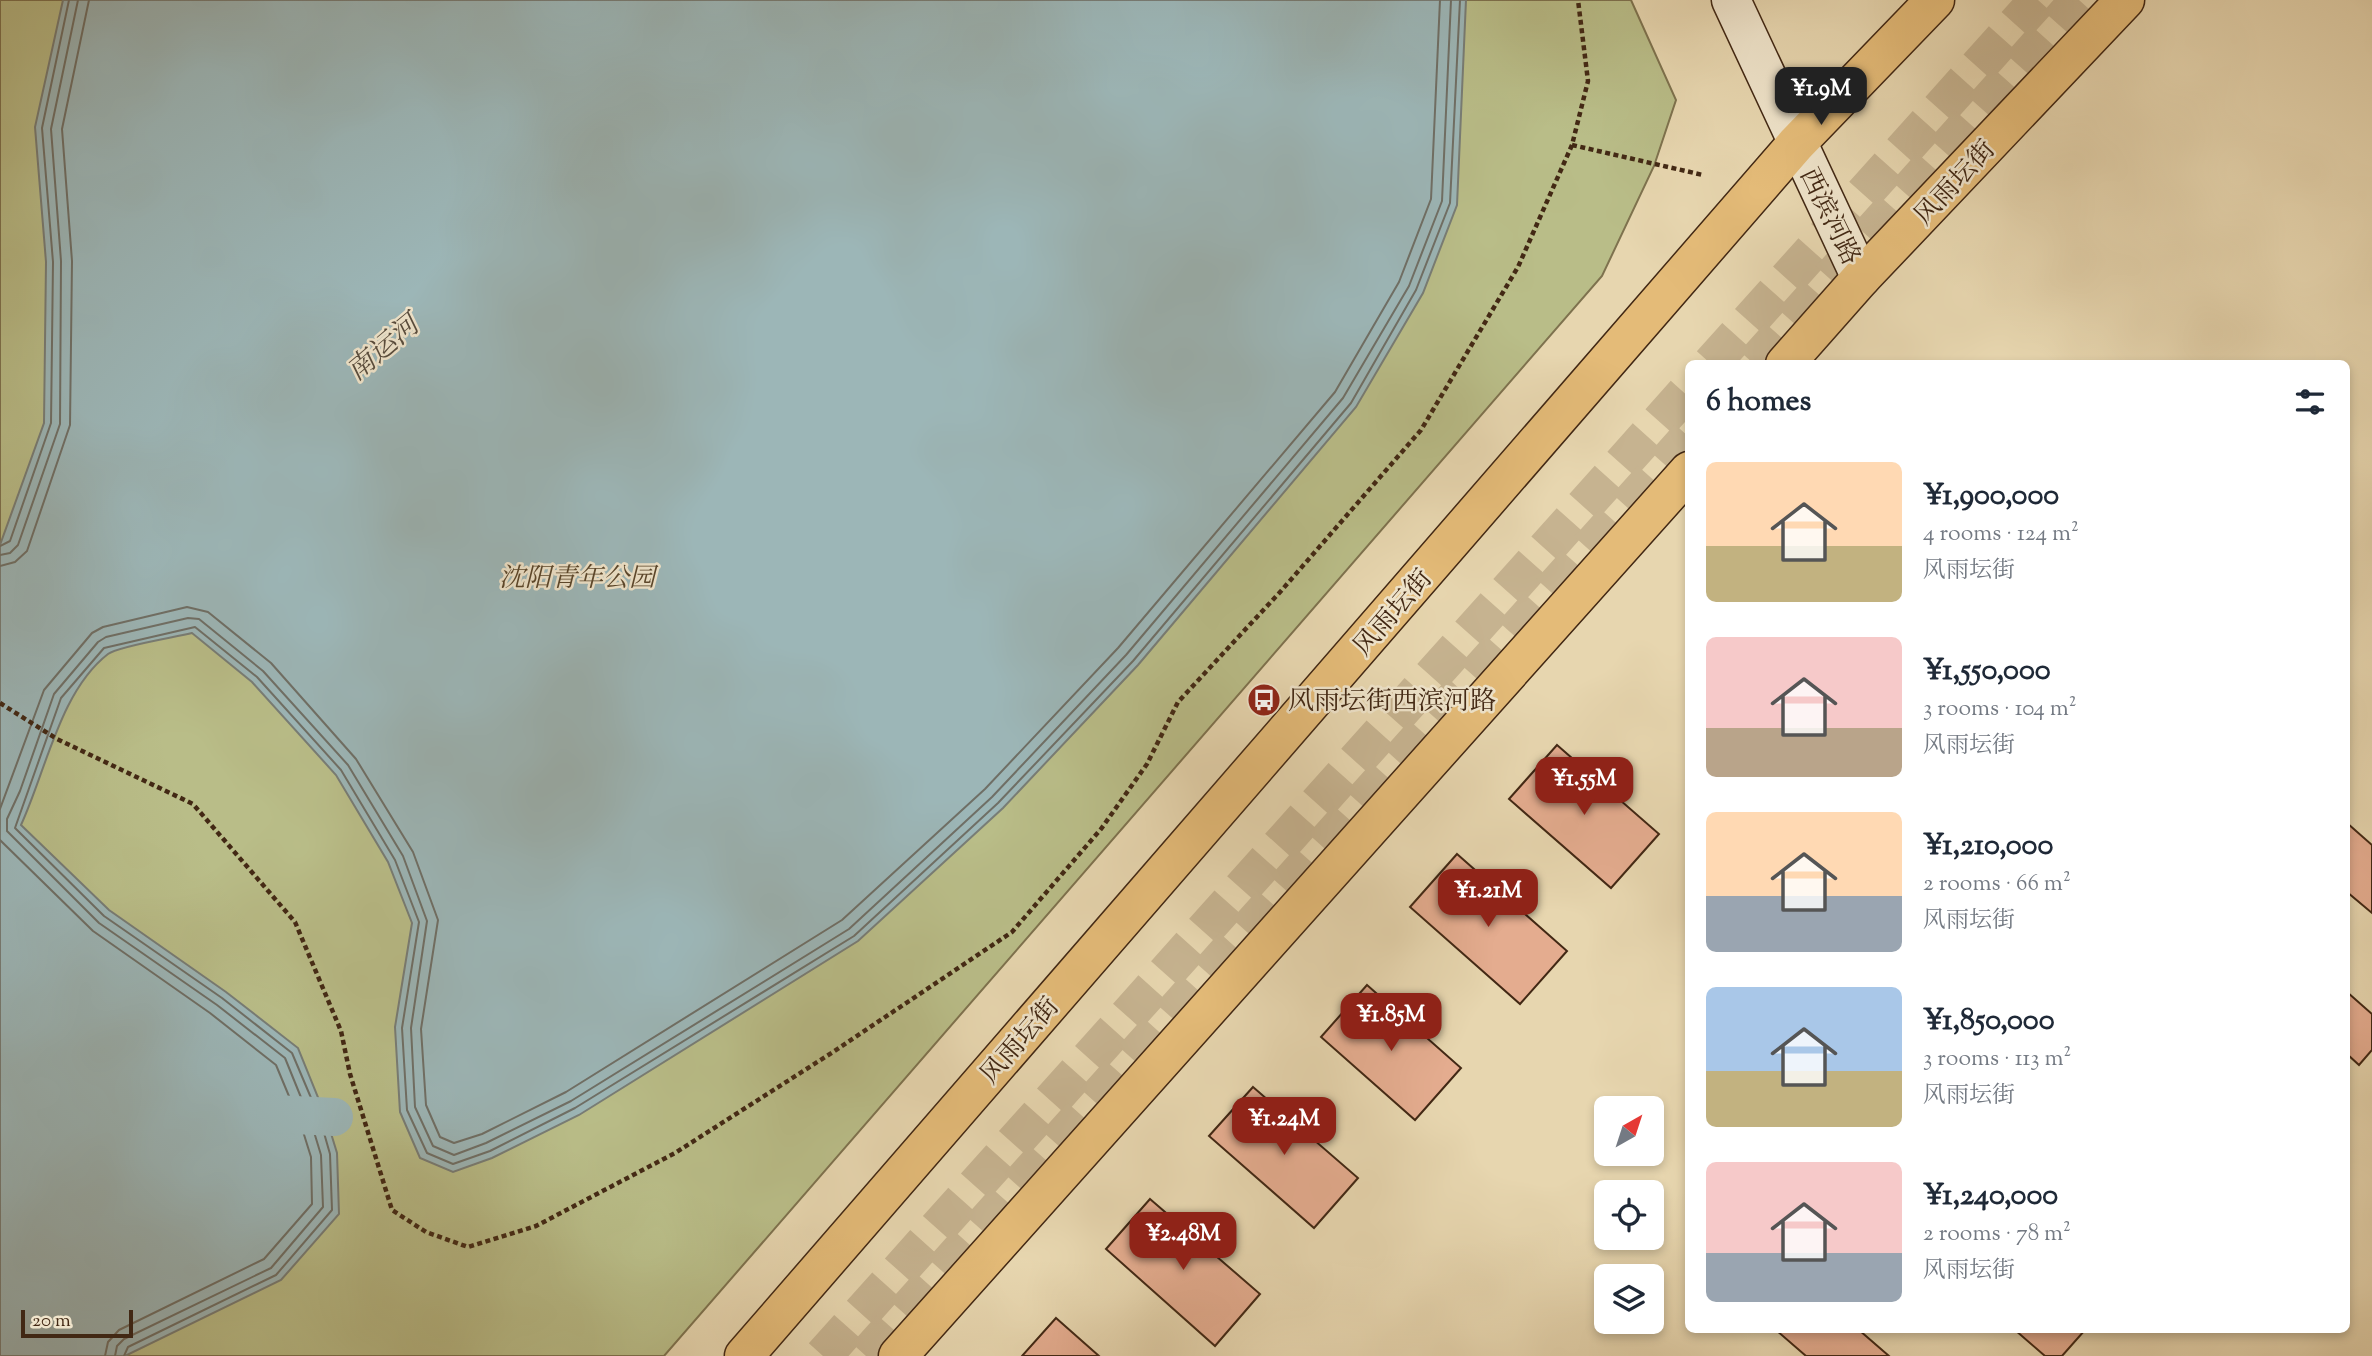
<!DOCTYPE html>
<meta charset="utf-8">
<style>
body{margin:0;font-family:"Sorts Mill Goudy","Noto Serif SC",serif;background:#f2f2f3;color:#1f2937;height:100vh;display:flex;flex-direction:column;font-size:26px;white-space:nowrap}
*{box-sizing:border-box;margin:0}
p{font-size:23px;color:#747a83}
.icon{flex:none;width:38px;height:38px;fill:none;stroke:currentColor;stroke-width:2;stroke-linecap:round;stroke-linejoin:round}
.map{position:relative;flex:1;overflow:hidden}
.sheet{position:absolute;left:1685px;top:360px;width:665px;height:973px;display:flex;flex-direction:column;background:#fff;border-radius:10px;box-shadow:0 4px 10px #0003}
.sheet>*{flex:none}
.needle{width:46px;rotate:39deg}
.buttons{position:absolute;left:1594px;top:1096px;display:grid;gap:14px}
.buttons a{display:grid;place-items:center;width:70px;height:70px;border-radius:10px;background:#fff;box-shadow:0 4px 10px #0003;font-size:35px}
.scale{position:absolute;left:21px;bottom:18px;width:112px;box-sizing:border-box;padding-left:7px;border:4px solid #422814;border-top:0;font-size:19px;line-height:24px;white-space:nowrap;color:#422814;-webkit-text-stroke:5px #efe4cb;paint-order:stroke}
.price{position:absolute;translate:-50% -60px;padding:0 16px;border-radius:14px;background:#8f2418;color:#fff;font-size:23px;line-height:46px;filter:drop-shadow(0 2px 4px #0008)}
.price::after{content:'';position:absolute;left:50%;top:42px;width:21px;height:16px;margin-left:-10px;background:inherit;clip-path:polygon(0 0,100% 0,50% 100%)}
.price.on{background:#222;color:#fff}
ul{padding:0;list-style:none}
li{display:flex;align-items:center;gap:21px;height:175px;padding:0 21px}
li span{display:grid;place-items:center;flex:none;width:196px;height:140px;border-radius:10px;color:#555}
li>.icon{margin-inline-start:auto}
span .icon{width:84px;height:84px;fill:#fffc;stroke-width:1}
li b{font-size:30px}
h2{display:flex;justify-content:space-between;align-items:center;height:84px;padding:0 21px;font-size:30px}
.map>svg:first-child{display:block}
</style>
<div class="map">
<svg width="2372" height="1356" viewBox="0 0 2372 1356">
<rect width="100%" height="100%" fill="#e7d6af"/>
<filter id="stains"><feTurbulence type="fractalNoise" baseFrequency=".00286" numOctaves="4"/><feColorMatrix values="0 0 0 0 .2 0 0 0 0 .09 0 0 0 0 .02 0 0 0 .5 -.17"/></filter>
<radialGradient id="worn" r=".72"><stop offset=".6" stop-color="#630" stop-opacity="0"/><stop offset="1" stop-color="#630" stop-opacity=".3"/></radialGradient>
<path fill="#b9bd88" stroke="#7e724e" stroke-width="2" d="M0 0H1631L1676 100 1654 166 1602 276 664 1356H0Z"/>
<path fill="#9cb6b7" stroke="#787d76" stroke-width="2" d="M63 0H1466L1457 205 1423 293 1356 407 1138 665 1003 808 858 941 579 1115 492 1158 453 1172 420 1158 400 1112 395 1027 412 923 388 862 336 775 252 682 192 633C177 637 118 646 108 654 60 691 46 771 21 825L109 910 226 992 298 1048 326 1117 337 1153 339 1214 281 1280 125 1356H0V545L44 423 46 262 35 127Z"/>
<g fill="none" stroke-linecap="round" stroke-linejoin="round">
<g stroke="#6f6f66" stroke-width="2">
<path d="M0 546 10 541 51 423 53 262 42 128 69 0"/>
<path d="M0 555 10 553 18 545 60 424 61 261 51 129 78 0"/>
<path d="M0 566 15 562 27 551 70 425 72 261 62 129 89 0"/>
<path d="M0 809 44 690 92 633 103 627 187 607 208 612 271 663 356 759 413 852 438 920 421 1029 426 1105 440 1137 454 1143 482 1134 566 1092 842 920 985 789 1118 648 1335 392 1399 282 1431 199 1440 0"/>
<path d="M0 840 93 931 210 1013 276 1065 301 1125 311 1157 312 1204 264 1259 119 1330 108 1342 105 1356"/>
<path d="M115 1356 117 1346 124 1339 271 1268 323 1207 321 1155 311 1122 285 1058 217 1005 99 923 7 831V819L20 791 54 694 98 642 106 637 188 618 199 619 263 671 348 765 403 856 427 921 411 1028 415 1107 433 1146 454 1155 486 1143 571 1101 849 929 992 797 1126 655 1343 398 1409 286 1442 201 1451 0"/>
<path d="M124 1356 128 1347 276 1275 332 1210 330 1154 320 1119 292 1053 222 998 104 916 15 828 61 698 104 648 195 627 257 677 341 770 395 860 419 922 402 1028 407 1110 427 1153 453 1164 490 1151 575 1108 854 936 998 803 1133 661 1351 403 1416 290 1450 203 1460 0"/>
</g>
<path stroke="#9cb6b7" stroke-width="38" d="M275 1114 334 1117"/>
</g>
<g fill="#e4ac8f" stroke="#422814" stroke-width="2">
<path d="M1557 745 1659 834 1611 888 1509 799Z"/>
<path d="M2347 823 2372 845V913L2347 892Z"/>
<path d="M1457 854 1567 951 1520 1004 1410 907Z"/>
<path d="M1367 985 1461 1068 1415 1120 1321 1037Z"/>
<path d="M2347 992 2372 1014V1050L2359 1065 2347 1054Z"/>
<path d="M1253 1087 1358 1178 1314 1228 1209 1136Z"/>
<path d="M1150 1199 1260 1294 1215 1346 1106 1249Z"/>
<path d="M1056 1318 1099 1356H1022Z"/>
<path d="M1776 1330H1859L1889 1356H1806Z"/>
<path d="M2015 1330H2085L2062 1356H2045Z"/>
</g>
<g fill="none" stroke-linecap="round" stroke-linejoin="round">
<g stroke="#c6b390" stroke-width="38" stroke-dasharray="38 19" stroke-linecap="butt">
<path d="M1711 364 2038 0"/>
<path d="M1754 364 2079 0"/>
<path d="M823 1356 1689 389"/>
<path d="M866 1356 1689 437"/>
</g>
<defs>
<path id="secondary" d="M1731 0 1861 278"/>
<g id="primary">
<path d="M1785 364 1861 278 2125 0"/>
<path d="M744 1356 1796 144 1935 0"/>
<path d="M898 1356 1689 471"/>
</g>
</defs>
<use href="#secondary" stroke="#422814" stroke-width="41"/>
<use href="#primary" stroke="#422814" stroke-width="41"/>
<g stroke="#422814" stroke-width="4.5" stroke-dasharray="5 3.5" stroke-linecap="butt">
<path d="M1572 145 1703 175"/>
<path d="M0 703 57 739 193 804 295 922 341 1031 350 1074 392 1210 426 1232 468 1247 536 1226 675 1153 833 1052 1012 932 1101 829 1147 764 1178 702 1281 591 1421 430 1518 267 1572 145 1588 81 1578 0"/>
</g>
<use href="#secondary" stroke="#efe4cb" stroke-width="38"/>
<use href="#primary" stroke="#e4bb78" stroke-width="38"/>
</g>
<defs>
<symbol id="bus-disc" viewBox="-11 -11 22 22"><circle r="9.5" fill="#8f2418" stroke="#efe4cb"/><path d="M-5-6H5V4H4V6H2V4H-2V6H-4V4H-5ZM-3.5-4V0h7V-4ZM-3.5 1.2v1.5H-2V1.2ZM2 1.2v1.5H3.5V1.2Z" fill="#fff"/></symbol>
</defs>
<g fill-rule="evenodd">
<use href="#bus-disc" x="1245" y="681" width="38" height="38"/>
</g>
<g text-anchor="middle" stroke-width="5" stroke-linejoin="round" paint-order="stroke">
<g font-size="26" fill="#422814" stroke="#efe4cb">
<text transform="translate(1954 182) rotate(-47)" y="9">风雨坛街</text>
<text transform="translate(1831 216) rotate(64)" y="9">西滨河路</text>
<text transform="translate(1392 612) rotate(-49)" y="9">风雨坛街</text>
<text transform="translate(1019 1040) rotate(-49)" y="9">风雨坛街</text>
</g>
<g font-size="26" font-style="italic" fill="#5a462b" stroke="#efe4cb">
<text x="577" y="586">沈阳青年公园</text>
</g>
<g font-size="26" fill="#422814" stroke="#efe4cb" text-anchor="start">
<text x="1288" y="709">风雨坛街西滨河路</text>
</g>
<g font-size="28" font-style="italic" fill="#584c3d" stroke="#efe4cb">
<text transform="translate(382 347) rotate(-40)" y="10">南运河</text>
</g>
</g>
<rect width="100%" height="100%" filter="url(#stains)"/>
<rect width="100%" height="100%" fill="url(#worn)"/>
</svg>
<div class="buttons">
<a><svg class="needle" viewBox="-14 -14 28 28"><path d="M0-13l5 13h-10z" fill="#e53935"/><path d="M0 13l5-13h-10z" fill="#747a83"/></svg></a>
<a><svg class="icon" aria-label="locate" viewBox="0 0 24 24"><circle cx="12" cy="12" r="6"/><path d="M12 2v4M12 18v4M2 12h4M18 12h4"/></svg></a>
<a><svg class="icon" aria-label="layers" viewBox="0 0 24 24"><path d="M12 4l9 5-9 5-9-5zM3 14l9 5 9-5"/></svg></a>
</div>
<div class="scale">20 m</div>
<b class="price on" style="left:1821px;top:127px">¥1.9M</b>
<b class="price" style="left:1584px;top:817px">¥1.55M</b>
<b class="price" style="left:1488px;top:929px">¥1.21M</b>
<b class="price" style="left:1391px;top:1053px">¥1.85M</b>
<b class="price" style="left:1284px;top:1157px">¥1.24M</b>
<b class="price" style="left:1183px;top:1272px">¥2.48M</b>
<section class="sheet">
<h2>6 homes<svg class="icon" aria-label="filters" viewBox="0 0 24 24"><path d="M4 7h16M4 17h16"/><circle cx="9" cy="7" r="2"/><circle cx="15" cy="17" r="2"/></svg></h2>
<ul>
<li><span style="background:linear-gradient(#ffd9b3 60%,#c2b280 0)"><svg class="icon" aria-label="home" viewBox="0 0 24 24"><path d="M3 11l9-7 9 7M6 9v11h12V9"/></svg></span><div><b>¥1,900,000</b><p>4 rooms · 124 m²</p><p>风雨坛街</p></div></li>
<li><span style="background:linear-gradient(#f6c9c9 65%,#b9a48a 0)"><svg class="icon" aria-label="home" viewBox="0 0 24 24"><path d="M3 11l9-7 9 7M6 9v11h12V9"/></svg></span><div><b>¥1,550,000</b><p>3 rooms · 104 m²</p><p>风雨坛街</p></div></li>
<li><span style="background:linear-gradient(#ffd9b3 60%,#9aa5b1 0)"><svg class="icon" aria-label="home" viewBox="0 0 24 24"><path d="M3 11l9-7 9 7M6 9v11h12V9"/></svg></span><div><b>¥1,210,000</b><p>2 rooms · 66 m²</p><p>风雨坛街</p></div></li>
<li><span style="background:linear-gradient(#a9c7e8 60%,#c2b280 0)"><svg class="icon" aria-label="home" viewBox="0 0 24 24"><path d="M3 11l9-7 9 7M6 9v11h12V9"/></svg></span><div><b>¥1,850,000</b><p>3 rooms · 113 m²</p><p>风雨坛街</p></div></li>
<li><span style="background:linear-gradient(#f6c9c9 65%,#9aa5b1 0)"><svg class="icon" aria-label="home" viewBox="0 0 24 24"><path d="M3 11l9-7 9 7M6 9v11h12V9"/></svg></span><div><b>¥1,240,000</b><p>2 rooms · 78 m²</p><p>风雨坛街</p></div></li>
</ul>
</section>
</div>
